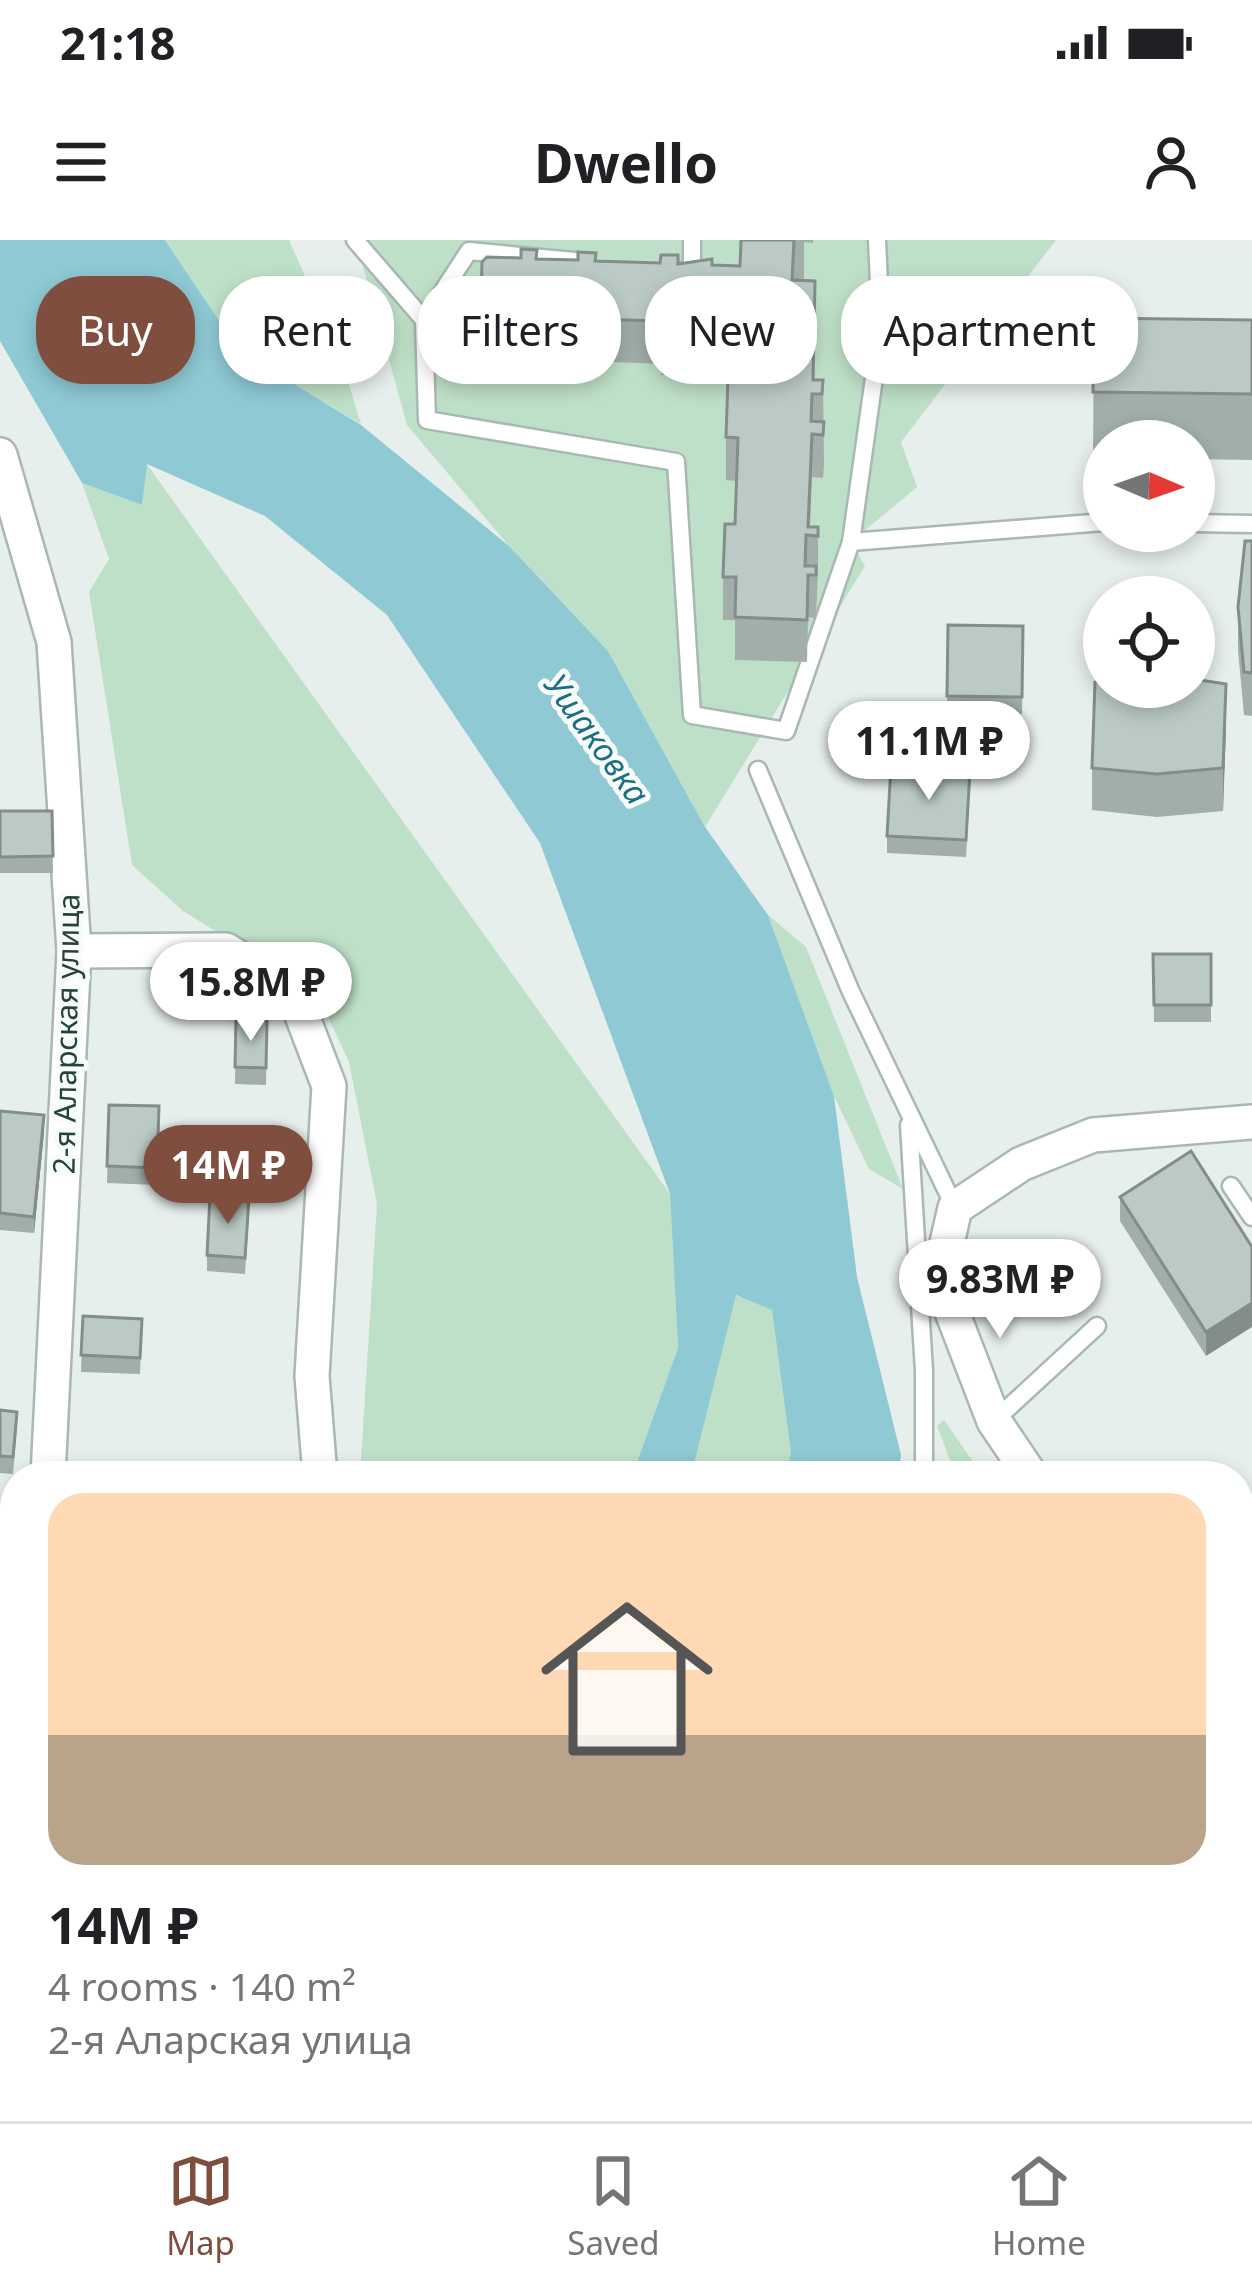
<!DOCTYPE html>
<meta charset="utf-8">
<style>
body{margin:0;font-family:"Noto Sans",sans-serif;background:#f6f6f6;color:#202124;height:100vh;display:flex;flex-direction:column;font-size:45px;white-space:nowrap}
*{box-sizing:border-box;margin:0}
p{font-size:39px;color:#757577}
.icon{flex:none;width:66px;height:66px;fill:none;stroke:currentColor;stroke-width:2;stroke-linecap:round;stroke-linejoin:round}
.map{position:relative;flex:1;overflow:hidden}
.side{position:absolute;left:0px;top:1221px;width:1254px;height:660px;display:flex;flex-direction:column;background:#fff;border-radius:48px 48px 0 0;box-shadow:0 6px 18px #0003}
.side>*{flex:none}
.top-card{position:absolute;left:36px;top:36px;width:1182px;height:108px;display:flex;gap:24px}
.needle{width:78px;rotate:92deg}
.buttons{position:absolute;left:1083px;top:180px;display:grid;gap:24px}
.buttons a{display:grid;place-items:center;width:132px;height:132px;border-radius:50%;background:#fff;box-shadow:0 6px 18px #0003;font-size:60px}
.price{position:absolute;translate:-50% -102px;padding:0 27px;border-radius:42px;background:#fff;color:#222;font-size:39px;line-height:78px;filter:drop-shadow(0 3px 6px #0008)}
.price::after{content:'';position:absolute;left:50%;top:72px;width:36px;height:27px;margin-left:-18px;background:inherit;clip-path:polygon(0 0,100% 0,50% 100%)}
.price.on{background:#7f4e3f;color:#fff}
ul{padding:0;list-style:none}
li{display:grid;align-content:center;gap:24px;height:636px;padding:0 48px}
li+li{border-top:3px solid #e0e0e0}
li span{display:grid;place-items:center;height:372px;border-radius:36px;color:#555}
li>.icon{margin-inline-start:auto}
span .icon{width:216px;height:216px;fill:#fffc;stroke-width:1}
li b{font-size:51px}
.pill{padding:0 42px;border-radius:48px;background:#fff;box-shadow:0 6px 18px #0003;font-size:42px;line-height:108px}
.pill.on{background:#7f4e3f;color:#fff}
.status{display:flex;justify-content:space-between;align-items:center;height:84px;padding:0 60px;background:#fff;direction:ltr}
.status svg{height:33px;fill:currentColor}
header{display:flex;justify-content:space-between;align-items:center;height:156px;padding:0 48px;background:#fff;font-size:54px;font-weight:700}
.dock{display:flex;justify-content:space-around;align-items:center;height:168px;border-top:3px solid #e0e0e0;background:#fff;font-size:33px;color:#757577}
.dock a{display:grid;justify-items:center;gap:6px}
.dock .on{color:#7f4e3f}
.map>svg:first-child{display:block}
</style>
<div class="status"><b>21:18</b><svg viewBox="0 0 49 12"><path d="M0 12V9h3v3zM5 12V6h3v6zM10 12V3h3v9zM15 12V0h3v12zM26 1h20v11H26zM47 4h2v5h-2z"/></svg></div>
<header><svg class="icon" aria-label="menu" viewBox="0 0 24 24"><path d="M4 6h16M4 12h16M4 18h16"/></svg>Dwello<svg class="icon" aria-label="person" viewBox="0 0 24 24"><circle cx="12" cy="8" r="4"/><path d="M4 21q1-7 8-7t8 7"/></svg></header>
<div class="map">
<svg width="1252" height="1881" viewBox="0 0 1252 1881">
<rect width="100%" height="100%" fill="#e6efeb"/>
<g fill="#bfe0c8">
<path d="M165 0H289L341 118 361 184 288 140 226 91Z"/>
<path d="M363 0H1056L901 202 917 247 851 302 865 326 705 587 608 411 509 306 407 185 363 26Z"/>
<path d="M146 223 670 954 678 1108 632 1236H360L377 964 349 822 318 755 183 671 132 625 89 352 109 319 82 243 142 265Z"/>
<path d="M768 675 806 707 903 949 869 929 834 856Z"/>
<path d="M735 1055 772 1069 791 1213 785 1236H691Z"/>
<path d="M944 1180 983 1236H956L937 1186Z"/>
<path d="M321 1866H676L690 1881H316Z"/>
<path d="M885 1866H1092L1100 1881H889Z"/>
</g>
<g fill="#8ec9d4">
<path d="M0 0H165L226 91 288 140 361 185 509 306 608 411 705 587 768 675 834 856 857 1037 901 1215 898 1236H785L791 1213 772 1070 736 1055 691 1236H632L678 1108 670 954 540 603 387 375 265 276 147 224 142 265 82 243 0 101Z"/>
<path d="M676 1866H885L889 1881H690Z"/>
</g>
<g fill="none" stroke-linecap="round" stroke-linejoin="round">
<defs>
<g id="lane">
<path d="M355 0 424 80"/>
<path d="M877 0 881 88 851 302 1104 282"/>
<path d="M585 22 469 11 424 80 427 180 676 222 692 475 786 491 851 302"/>
<path d="M682 31 692 32V0"/>
<path d="M1194 283 1252 284"/>
<path d="M758 530 851 752 955 968"/>
<path d="M909 885 924 1131V1236"/>
<path d="M1231 946 1252 977"/>
<path d="M994 1181 1097 1086"/>
<path d="M1018 1866 1022 1881"/>
</g>
<g id="street">
<path d="M0 215 54 402 74 711 48 1236"/>
<path d="M74 711 226 710 293 752 329 846 312 1136 320 1236"/>
<path d="M1031 1236 994 1181 939 1038 955 968 1021 924 1093 895 1252 882"/>
<path d="M0 1773 15 1665"/>
<path d="M1239 1773 1252 1798"/>
<path d="M264 1881 268 1866"/>
</g>
</defs>
<use href="#lane" stroke="#a8b8b2" stroke-width="21"/>
<use href="#street" stroke="#a8b8b2" stroke-width="38"/>
<use href="#lane" stroke="#fff" stroke-width="16"/>
<use href="#street" stroke="#fff" stroke-width="33"/>
</g>
<g fill="#a1aea9">
<path d="M741 0H813V3L804 2V40L814 140H823L824 225 823 238 812 237 810 287H818V330L816 378 808 377 807 422 735 420V380H723V337L735 284 737 241 726 240V197L745 137 746 130 661 135V124L589 121V132L519 129V108L487 107 481 101V58L521 18 740 26Z"/>
<path d="M1094 78 1252 80V220L1194 219V201H1104V219L1093 218Z"/>
<path d="M1252 301V476L1244 475 1238 410V367Z"/>
<path d="M948 385 1023 386 1022 474 947 473Z"/>
<path d="M1226 486 1223 571 1157 577 1092 570V528Z"/>
<path d="M970 546 966 617 887 613V596Z"/>
<path d="M0 571H52L53 633H0Z"/>
<path d="M1153 714H1211V782H1154Z"/>
<path d="M236 779 267 780 266 845 235 844Z"/>
<path d="M109 865 159 866 157 945 107 943Z"/>
<path d="M0 871 44 892 34 993 0 990Z"/>
<path d="M1120 957 1252 1007 1206 1116 1120 981Z"/>
<path d="M249 975 245 1034 207 1031V1015Z"/>
<path d="M83 1076 142 1079 140 1134 81 1132Z"/>
<path d="M0 1170 17 1188 13 1234 0 1233Z"/>
<path d="M1252 1589V1675L1239 1656V1596Z"/>
</g>
<g fill="#838d89">
<path d="M1226 444V486L1223 571V528Z"/>
<path d="M44 875V892L34 993V977Z"/>
<path d="M1252 1063V1087L1206 1116V1092Z"/>
<path d="M1252 1473V1497L1239 1505V1480Z"/>
</g>
<g fill="#bbcac4" stroke="#838d89" stroke-width="3">
<path d="M741 0H794L792 40 815 41 813 140H823L822 154H812L811 181 824 182 823 195 812 194 808 287H818V296L806 295 805 326H816V335H808L807 380 735 377 736 337H723L725 284H735L738 198 726 197 728 137H745L747 87 661 93 662 81 589 79V89L519 87V65L487 64 481 58 482 22 487 17 521 18V9L537 10 536 19 578 20V12L596 13 595 21 660 23 661 15H678V24L712 19V25L740 26Z"/>
<path d="M1094 78 1252 80V154L1093 152Z"/>
<path d="M1245 301H1252V433L1244 432 1238 367Z"/>
<path d="M948 385 1023 386 1022 457 947 456Z"/>
<path d="M1194 439 1226 444 1223 528 1157 534 1092 528 1095 442 1104 441V447H1194Z"/>
<path d="M891 526 970 530 966 600 887 596Z"/>
<path d="M0 571H52L53 616 0 617Z"/>
<path d="M1153 714H1211V765H1154Z"/>
<path d="M236 779 267 780 266 828 235 827Z"/>
<path d="M109 865 159 866 157 928 107 926Z"/>
<path d="M0 871 44 875 34 977 0 973Z"/>
<path d="M1191 911 1252 1007V1063L1206 1092 1120 957Z"/>
<path d="M210 956 249 958 245 1018 207 1015Z"/>
<path d="M83 1076 142 1079 140 1118 81 1115Z"/>
<path d="M0 1170 17 1172 13 1217 0 1216Z"/>
<path d="M1239 1341 1252 1364V1473L1239 1480Z"/>
<path d="M1252 1589V1659L1239 1640V1596Z"/>
</g>
<g text-anchor="middle" stroke-width="10" stroke-linejoin="round" paint-order="stroke">
<g font-size="30" fill="#24423a" stroke="#f7fbf9">
<text transform="translate(67 794) rotate(-89)" y="10">2-я Аларская улица</text>
</g>
<g font-size="33" font-style="italic" fill="#1c6f80" stroke="#f7fbf9">
<text transform="translate(597 499) rotate(54)" y="12">Ушаковка</text>
</g>
</g>
</svg>
<div class="buttons">
<a><svg class="needle" viewBox="-14 -14 28 28"><path d="M0-13l5 13h-10z" fill="#e53935"/><path d="M0 13l5-13h-10z" fill="#757577"/></svg></a>
<a><svg class="icon" aria-label="locate" viewBox="0 0 24 24"><circle cx="12" cy="12" r="6"/><path d="M12 2v4M12 18v4M2 12h4M18 12h4"/></svg></a>
</div>
<b class="price" style="left:929px;top:563px">11.1M ₽</b>
<b class="price" style="left:251px;top:804px">15.8M ₽</b>
<b class="price on" style="left:228px;top:987px">14M ₽</b>
<b class="price" style="left:1000px;top:1101px">9.83M ₽</b>
<div class="top-card">
<a class="pill on">Buy</a>
<a class="pill">Rent</a>
<a class="pill">Filters</a>
<a class="pill">New</a>
<a class="pill">Apartment</a>
</div>
<section class="side">
<ul>
<li><span style="background:linear-gradient(#ffd9b3 65%,#b9a48a 0)"><svg class="icon" aria-label="home" viewBox="0 0 24 24"><path d="M3 11l9-7 9 7M6 9v11h12V9"/></svg></span><div><b>14M ₽</b><p>4 rooms · 140 m²</p><p>2-я Аларская улица</p></div></li>
</ul>
</section>
</div>
<nav class="dock">
<a class="on"><svg class="icon" aria-label="map" viewBox="0 0 24 24"><path d="M3 6l6-2 6 2 6-2v14l-6 2-6-2-6 2zM9 4v14M15 6v14"/></svg>Map</a>
<a><svg class="icon" aria-label="saved" viewBox="0 0 24 24"><path d="M7 4h10v16l-5-4-5 4z"/></svg>Saved</a>
<a><svg class="icon" aria-label="home" viewBox="0 0 24 24"><path d="M3 11l9-7 9 7M6 9v11h12V9"/></svg>Home</a>
</nav>
